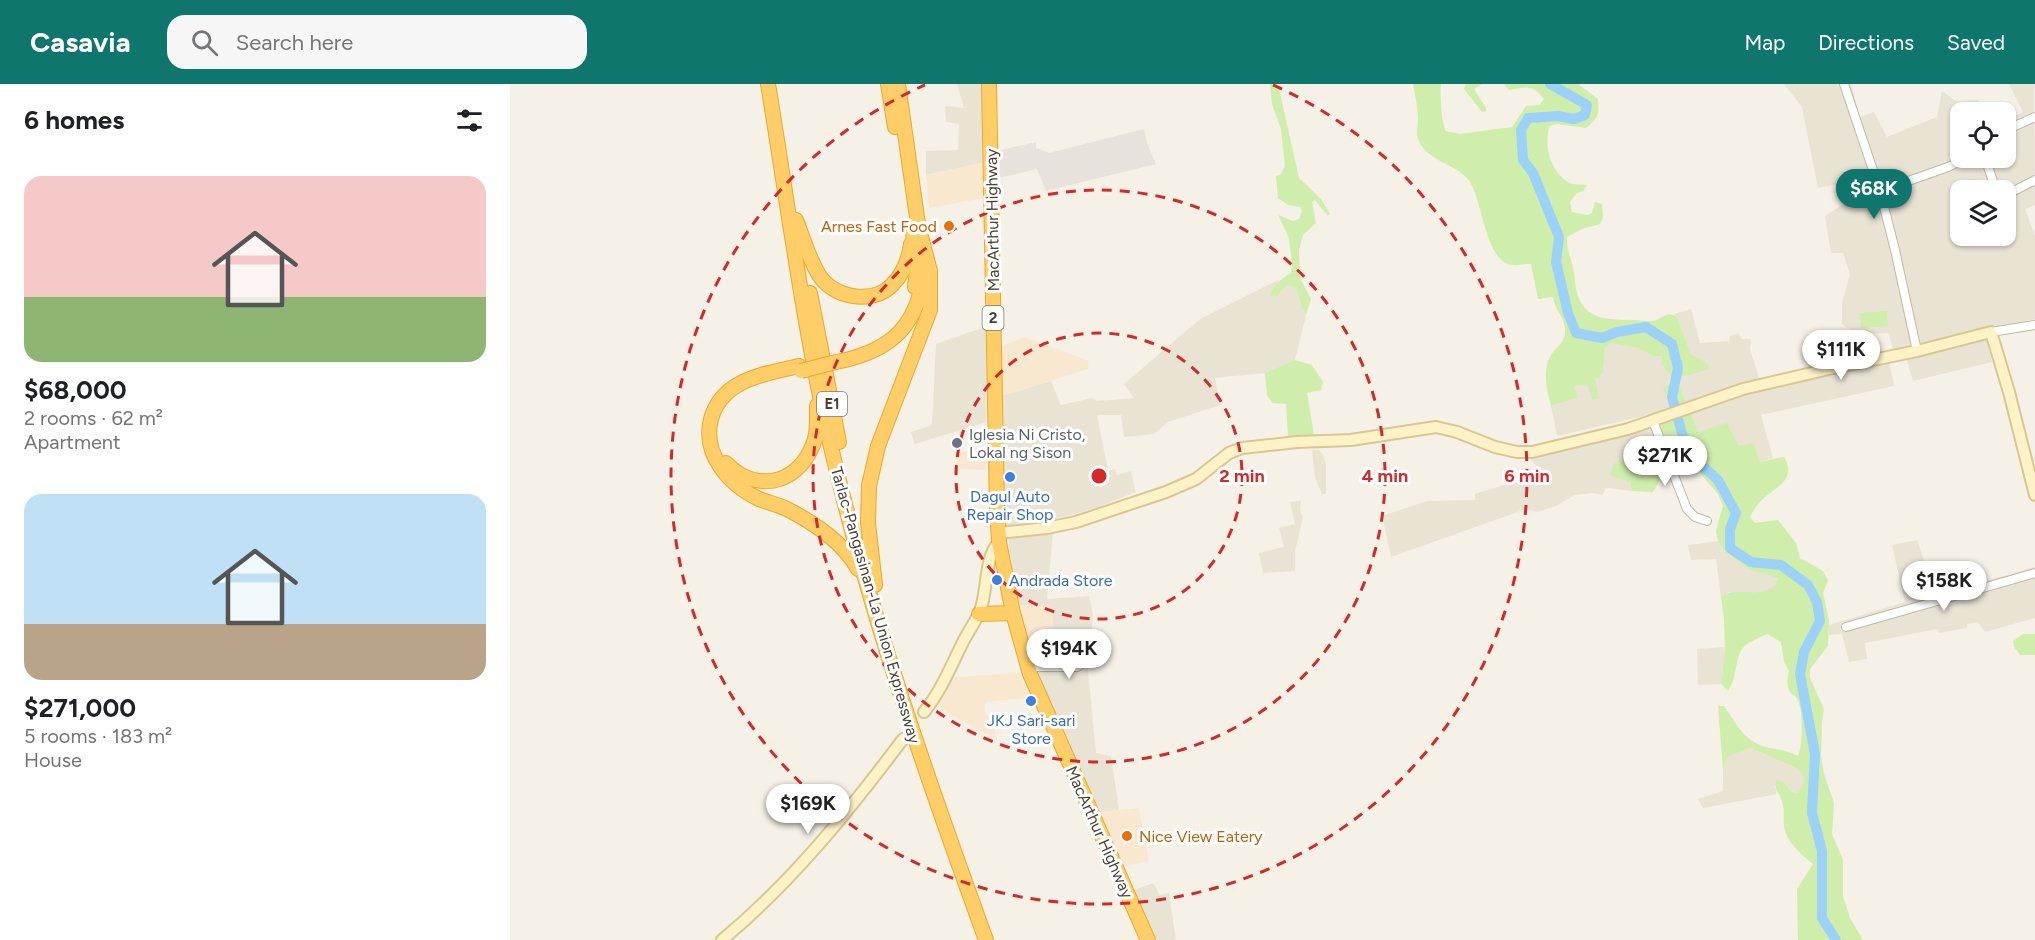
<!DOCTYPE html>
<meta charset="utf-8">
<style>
body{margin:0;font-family:Figtree,sans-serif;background:#f6f6f6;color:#202124;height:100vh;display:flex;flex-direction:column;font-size:22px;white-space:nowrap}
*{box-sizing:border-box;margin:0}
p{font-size:20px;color:#757577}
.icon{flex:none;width:33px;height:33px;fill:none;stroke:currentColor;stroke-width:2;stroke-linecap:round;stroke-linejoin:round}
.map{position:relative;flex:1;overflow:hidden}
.drawer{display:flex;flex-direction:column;background:#fff;width:510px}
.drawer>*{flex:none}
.controls{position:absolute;left:1440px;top:18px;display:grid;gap:12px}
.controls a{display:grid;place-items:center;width:66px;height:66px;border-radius:12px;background:#fff;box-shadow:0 2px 4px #0004;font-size:30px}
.price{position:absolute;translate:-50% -51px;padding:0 14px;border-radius:21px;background:#fff;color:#222;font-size:20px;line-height:39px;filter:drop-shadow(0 2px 3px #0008)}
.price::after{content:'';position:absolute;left:50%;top:36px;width:18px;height:14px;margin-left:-9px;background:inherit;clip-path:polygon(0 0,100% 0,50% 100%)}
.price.active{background:#0f766e;color:#fff}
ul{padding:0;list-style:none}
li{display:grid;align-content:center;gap:12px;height:318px;padding:0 24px}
li span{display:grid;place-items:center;height:186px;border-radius:18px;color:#555}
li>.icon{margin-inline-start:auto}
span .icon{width:108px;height:108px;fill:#fffc;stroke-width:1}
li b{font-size:26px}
h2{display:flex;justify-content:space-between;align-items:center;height:72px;padding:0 24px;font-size:26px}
header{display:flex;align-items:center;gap:36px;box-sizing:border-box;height:84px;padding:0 30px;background:#0f766e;color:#fff}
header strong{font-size:28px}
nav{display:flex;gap:33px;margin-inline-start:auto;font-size:21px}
.search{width:420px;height:54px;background:#f6f6f6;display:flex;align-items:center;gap:15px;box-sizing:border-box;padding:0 21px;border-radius:18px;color:#757577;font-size:22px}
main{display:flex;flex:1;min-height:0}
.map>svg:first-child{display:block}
</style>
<header>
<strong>Casavia</strong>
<div class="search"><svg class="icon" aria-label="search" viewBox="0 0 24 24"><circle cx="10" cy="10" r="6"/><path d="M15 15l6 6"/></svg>Search here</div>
<nav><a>Map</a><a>Directions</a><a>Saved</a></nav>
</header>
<main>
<section class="drawer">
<h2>6 homes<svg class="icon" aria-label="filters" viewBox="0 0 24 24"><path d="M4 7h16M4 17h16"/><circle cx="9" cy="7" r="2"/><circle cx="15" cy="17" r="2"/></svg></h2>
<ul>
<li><span style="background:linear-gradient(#f6c9c9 65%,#8fb573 0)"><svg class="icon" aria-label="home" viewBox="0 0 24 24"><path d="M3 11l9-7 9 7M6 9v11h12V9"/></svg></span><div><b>$68,000</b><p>2 rooms · 62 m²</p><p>Apartment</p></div></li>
<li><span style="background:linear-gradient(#bfe0f5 70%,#b9a48a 0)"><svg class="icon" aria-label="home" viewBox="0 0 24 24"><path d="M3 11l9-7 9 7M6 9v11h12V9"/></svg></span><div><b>$271,000</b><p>5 rooms · 183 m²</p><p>House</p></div></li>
</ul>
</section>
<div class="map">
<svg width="1525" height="856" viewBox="0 0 1525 856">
<rect width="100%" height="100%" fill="#f5f1e7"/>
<g fill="#e9e3d4" fill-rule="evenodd">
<path d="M447 0H472V79L416 91V67L448 66 449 40 436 38 435 22 454 24Z"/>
<path d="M1274 0H1341L1350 33 1364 28 1377 53 1427 33 1432 7 1446 17 1468 16 1475 28H1450V74H1496V36L1513 28 1499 0H1524L1525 121 1515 125 1525 152V235L1384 268 1378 249 1347 250 1332 240V219L1340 190 1333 169H1321L1315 132 1338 117 1332 99 1308 104 1292 23ZM1450 106H1496V152H1450Z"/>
<path d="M770 195 762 206 767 212 777 201 786 203 792 225 796 231 785 276 755 289 705 294 710 321 658 338 644 350 614 353 611 331H587L598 387 605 385 607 391 621 387 626 408 585 424 539 437 495 443 492 426 491 312 541 297 551 321 582 314 587 317 624 314 614 300 690 235Z"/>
<path d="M1181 225 1190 259 1219 257 1220 252 1228 249 1232 255H1241L1240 265 1250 297 1176 320 1168 294 1197 286 1196 278 1181 270 1167 233 1164 230Z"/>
<path d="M477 242 476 338 405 360 401 348 422 341 426 260Z"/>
<path d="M1476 253 1482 278 1403 297 1396 273Z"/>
<path d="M1101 258 1128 264 1143 272H1152V281L1161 293 1155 308 1163 325 1047 352 1041 322 1068 314 1063 302 1078 300 1093 289 1095 263Z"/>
<path d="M1314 264 1318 281 1300 285 1296 269Z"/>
<path d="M1379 276 1384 302 1251 331 1263 374 1249 378 1228 362 1188 349 1181 328 1234 310Z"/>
<path d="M1148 340 1156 355 1147 385 1137 393 1130 391 1122 382 1120 398 1122 407 1096 404 1092 411 1082 409 1065 411 1046 422 1027 428 1016 425 881 473 872 432 917 417 965 416V410L1033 389 1016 370Z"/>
<path d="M802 366H809L813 371 816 380V410H812L805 394Z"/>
<path d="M791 417 790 426 793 433 785 467V487L753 489 749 469 774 463 769 444 785 440 780 418Z"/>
<path d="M543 448 537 515 579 512 583 531 578 587 586 669 601 672 609 726 590 728 579 708 535 607 519 558 544 547 541 522 510 521 504 501 498 452Z"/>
<path d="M1407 456 1426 511 1525 483V534L1475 548 1468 538 1457 540V544L1429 549 1428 545 1355 559 1357 575 1339 578 1332 550 1319 551V541L1395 518 1382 461Z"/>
<path d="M1208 457 1215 467 1249 489 1268 493 1266 501 1259 506 1247 509 1219 508 1211 513 1206 475 1181 476 1178 461Z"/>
<path d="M1214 563V581L1211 600 1188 601 1187 565Z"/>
<path d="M1241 664 1288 685 1293 689 1295 696 1293 704 1287 709 1280 707 1275 699 1265 702 1267 710 1193 724 1188 715 1213 707V685L1219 672Z"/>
<path d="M643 799 650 811 659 809 666 856H647L624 806Z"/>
</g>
<g fill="#f9e8d0">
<path d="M472 79 474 114 419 124 416 91Z"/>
<path d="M514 253 579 277 578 285 491 312V262Z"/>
<path d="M476 361V386L448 385 446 370Z"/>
<path d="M510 521 541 522 544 547 519 558Z"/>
<path d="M510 589 520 614 475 618V629L484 637 486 655 431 625 428 617 444 593Z"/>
<path d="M629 724 639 777 614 782 590 728Z"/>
</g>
<path fill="#e7e2db" d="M634 45 637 59 646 80 536 107 527 85 489 94 490 66 526 58V64L539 69Z"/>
<g fill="#cfedab">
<path d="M760 0H768L789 94 811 115 820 130 818 132 805 116 802 118 806 139 793 151 789 166 790 194 801 215 796 231 792 225 786 203 777 201 767 212 760 211C764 200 771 195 781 189L782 179 779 154 768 131 783 137 789 135 792 127 790 123 778 121 768 114 766 92 771 90 775 82 771 45 762 20Z"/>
<path d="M903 0H931C930 11 931 38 936 47L950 50 1002 43 1016 22 1030 21 1034 15C1023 0 1017 3 999 6L994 0H1068L1088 15C1089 30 1089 34 1076 44L1047 40 1040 42C1032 61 1042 93 1063 100 1068 101 1072 100 1077 101L1073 107 1067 109 1060 118 1062 128 1077 131 1082 129 1085 118 1092 120 1093 134 1090 140 1072 145 1057 153C1056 166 1061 172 1063 184 1065 193 1065 204 1068 212 1077 238 1102 235 1123 236 1130 236 1136 238 1142 237 1152 236 1156 226 1167 233L1181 270 1196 278 1199 282 1197 286 1168 294 1176 320 1163 325 1153 304 1159 300 1161 293 1152 281V272H1143L1128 264 1101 259 1095 263 1093 289 1088 294H1085L1089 315 1082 316 1078 301 1064 302 1068 314 1041 322C1037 307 1032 286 1041 271 1046 263 1055 259 1055 248 1056 233 1045 228 1043 213L1028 215 1021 180C1014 180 1004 182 998 180 974 172 972 110 957 94 941 78 917 77 908 55 906 49 908 42 908 36 908 24 905 12 903 0Z"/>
<path d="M956 0H972L964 5 976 24V27L972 28 954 5Z"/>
<path d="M1377 227 1378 242 1351 244 1350 229Z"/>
<path d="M785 276 802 281 813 298 811 306 797 309 804 351 778 352 776 320 762 319 757 311 755 289Z"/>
<path d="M1181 328 1188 348 1217 339 1228 362 1244 359 1249 378 1274 373C1289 398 1260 405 1248 420 1245 424 1242 429 1240 433L1245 439 1268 436 1286 459 1290 474 1313 487 1318 496 1313 509 1319 536 1318 562 1300 585V594L1314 625 1312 638 1311 671 1314 690 1324 719 1322 750 1333 776V812L1340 834 1353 856H1288L1287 805 1303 780C1291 770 1276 758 1274 742 1273 734 1275 725 1272 718 1270 709 1263 706 1267 696L1275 699 1280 707 1287 709C1296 701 1297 693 1288 685L1241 664 1219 672 1213 685 1208 622H1214C1228 642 1235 659 1260 664 1270 666 1278 667 1288 672 1293 662 1293 627 1288 616 1286 612 1285 613 1281 609 1276 603 1277 595 1279 587L1274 578 1271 558 1257 550C1249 554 1237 558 1232 565 1225 575 1227 594 1218 607L1211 600C1216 571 1216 542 1211 513 1229 500 1244 517 1266 501L1268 494 1240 486 1215 467 1208 457 1206 447 1213 422 1208 410 1180 378 1171 372H1163L1143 408 1122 407 1120 398 1100 391 1104 380 1111 375C1120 381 1127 390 1137 393 1150 386 1151 368 1156 355L1148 340Z"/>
<path d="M1513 550H1525V571H1510L1504 563 1503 557Z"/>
</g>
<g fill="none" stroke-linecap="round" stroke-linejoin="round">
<path stroke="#9dd2f8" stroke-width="10" d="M1040 0 1077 21 1075 31 1064 35 1048 32 1018 34 1011 46 1013 76 1023 89 1049 153 1046 178 1058 229 1066 249 1092 254 1107 248 1136 243 1162 260 1168 284 1162 313 1175 360 1189 379 1208 396 1226 429 1220 445V464L1241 478 1271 481 1298 501 1307 518 1310 537 1294 568 1290 590 1305 670 1302 729 1312 767V834L1326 856"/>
<defs>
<g id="street">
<path d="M1334 0 1370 107 1385 166 1407 267"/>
<path d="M1496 46 1525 33"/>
<path d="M1475 74 1486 106"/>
<path d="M1370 107 1438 83 1457 74"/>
<path d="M1496 111 1525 96"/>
<path d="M1481 248 1525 241"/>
<path d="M1143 337 1177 425 1185 433 1197 437"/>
<path d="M1336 543 1525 489"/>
<path d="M557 559V583"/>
<path d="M518 583H567L570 581V572"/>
</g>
<g id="secondary">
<path d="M488 449 537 444 566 438 656 408 686 395 719 369 732 364 787 358 841 356 926 343 947 348 985 363 1007 368H1022L1118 345 1233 305 1319 285 1407 267 1481 248 1499 308 1525 411"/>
<path d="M414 628C431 607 440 584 452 560 457 549 465 539 470 527 478 506 474 473 489 458"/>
<path d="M212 856C282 798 339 727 393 655"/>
</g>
<g id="highway">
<path d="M258 0C279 127 295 255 325 380 364 543 419 699 476 856"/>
<path d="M378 0 385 43"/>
<path d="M388 0 410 154"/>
<path d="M479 0 487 423 489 458 503 529 520 590 638 856"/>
<path d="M286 136C293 154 299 175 309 191 323 214 363 221 382 201 393 190 399 175 401 160"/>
<path d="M403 147 407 187 405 203"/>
<path d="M300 209 329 358"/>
<path d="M322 279C375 269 406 248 414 191"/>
<path d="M289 282C255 290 212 295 201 335 192 370 219 401 249 415 259 419 270 421 279 426 305 440 333 458 348 485"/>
<path d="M216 379C245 409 286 401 302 363 308 351 307 335 307 322"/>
<path d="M365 501 358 439 359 402 368 362 420 226V187L409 145"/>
<path d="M469 530 503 529"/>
</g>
</defs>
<use href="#street" stroke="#c1b9a8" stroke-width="10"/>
<use href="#secondary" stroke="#d9c792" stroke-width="14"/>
<use href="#highway" stroke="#eda729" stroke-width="16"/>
<use href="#street" stroke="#fff" stroke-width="8"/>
<use href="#secondary" stroke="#fff2c7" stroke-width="10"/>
<use href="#highway" stroke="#ffce68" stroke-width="14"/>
<defs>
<path id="highway-bridge" d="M291 287 322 279"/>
</defs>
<use href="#highway-bridge" stroke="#eda729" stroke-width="16" stroke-linecap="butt"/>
<use href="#highway-bridge" stroke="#ffce68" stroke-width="14"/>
</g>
<g fill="none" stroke="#d62828" stroke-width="3" stroke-dasharray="10 8">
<circle cx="589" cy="392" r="143"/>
<circle cx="589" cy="392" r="286"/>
<path d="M763 1A428 428 0 1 1 415 1"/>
</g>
<g fill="#e8710a" stroke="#fff" stroke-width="2">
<circle cx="439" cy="142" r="6"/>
<circle cx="617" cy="752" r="6"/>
</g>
<circle fill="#6b7280" stroke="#fff" stroke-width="2" cx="447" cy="359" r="6"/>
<g fill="#3f7fe0" stroke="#fff" stroke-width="2">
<circle cx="500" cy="393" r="6"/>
<circle cx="487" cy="496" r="6"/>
<circle cx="521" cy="617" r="6"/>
</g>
<g text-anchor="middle" stroke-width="6" stroke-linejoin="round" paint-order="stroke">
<g fill="#fff" stroke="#807a72" stroke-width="1.5">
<rect x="472.5" y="222" width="21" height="24" rx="4.5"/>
<rect x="307" y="308" width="30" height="24" rx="4.5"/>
</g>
<g font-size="15" font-weight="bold" fill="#494135">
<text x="483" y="239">2</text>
<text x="322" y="325">E1</text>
</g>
<g font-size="16" fill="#494135" stroke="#fff">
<text transform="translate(482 136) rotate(-91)" y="6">MacArthur Highway</text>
<text transform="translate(366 521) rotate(74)" y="6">Tarlac-Pangasinan-La Union Expressway</text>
<text transform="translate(590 748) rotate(66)" y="6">MacArthur Highway</text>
</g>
<g font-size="16" fill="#c56008" stroke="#fff" text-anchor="end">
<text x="427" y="148">Arnes Fast Food</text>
<text x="629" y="758" text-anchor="start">Nice View Eatery</text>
</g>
<g font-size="16" fill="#5b616d" stroke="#fff" text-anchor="start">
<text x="459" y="356">Iglesia Ni Cristo,<tspan x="459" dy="18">Lokal ng Sison</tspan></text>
</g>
<g font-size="16" fill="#366cbe" stroke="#fff">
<text x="500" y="418">Dagul Auto<tspan x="500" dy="18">Repair Shop</tspan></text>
<text x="499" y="502" text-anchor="start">Andrada Store</text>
<text x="521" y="642">JKJ Sari-sari<tspan x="521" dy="18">Store</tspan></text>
</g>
</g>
<circle cx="589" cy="392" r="9" fill="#d62828" stroke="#fff" stroke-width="3"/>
<g font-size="18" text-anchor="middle" font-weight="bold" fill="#d62828" stroke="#fff" stroke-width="6" stroke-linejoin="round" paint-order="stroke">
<text x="732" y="398">2 min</text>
<text x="875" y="398">4 min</text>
<text x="1017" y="398">6 min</text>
</g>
</svg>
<div class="controls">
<a><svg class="icon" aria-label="locate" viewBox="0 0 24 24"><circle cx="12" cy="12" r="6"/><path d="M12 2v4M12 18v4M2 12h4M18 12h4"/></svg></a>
<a><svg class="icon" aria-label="layers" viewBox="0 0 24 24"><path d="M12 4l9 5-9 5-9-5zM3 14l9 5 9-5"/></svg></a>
</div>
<b class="price active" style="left:1364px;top:136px">$68K</b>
<b class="price" style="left:1331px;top:297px">$111K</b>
<b class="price" style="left:1155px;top:403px">$271K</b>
<b class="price" style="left:1434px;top:528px">$158K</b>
<b class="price" style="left:559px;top:596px">$194K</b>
<b class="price" style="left:298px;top:751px">$169K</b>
</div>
</main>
